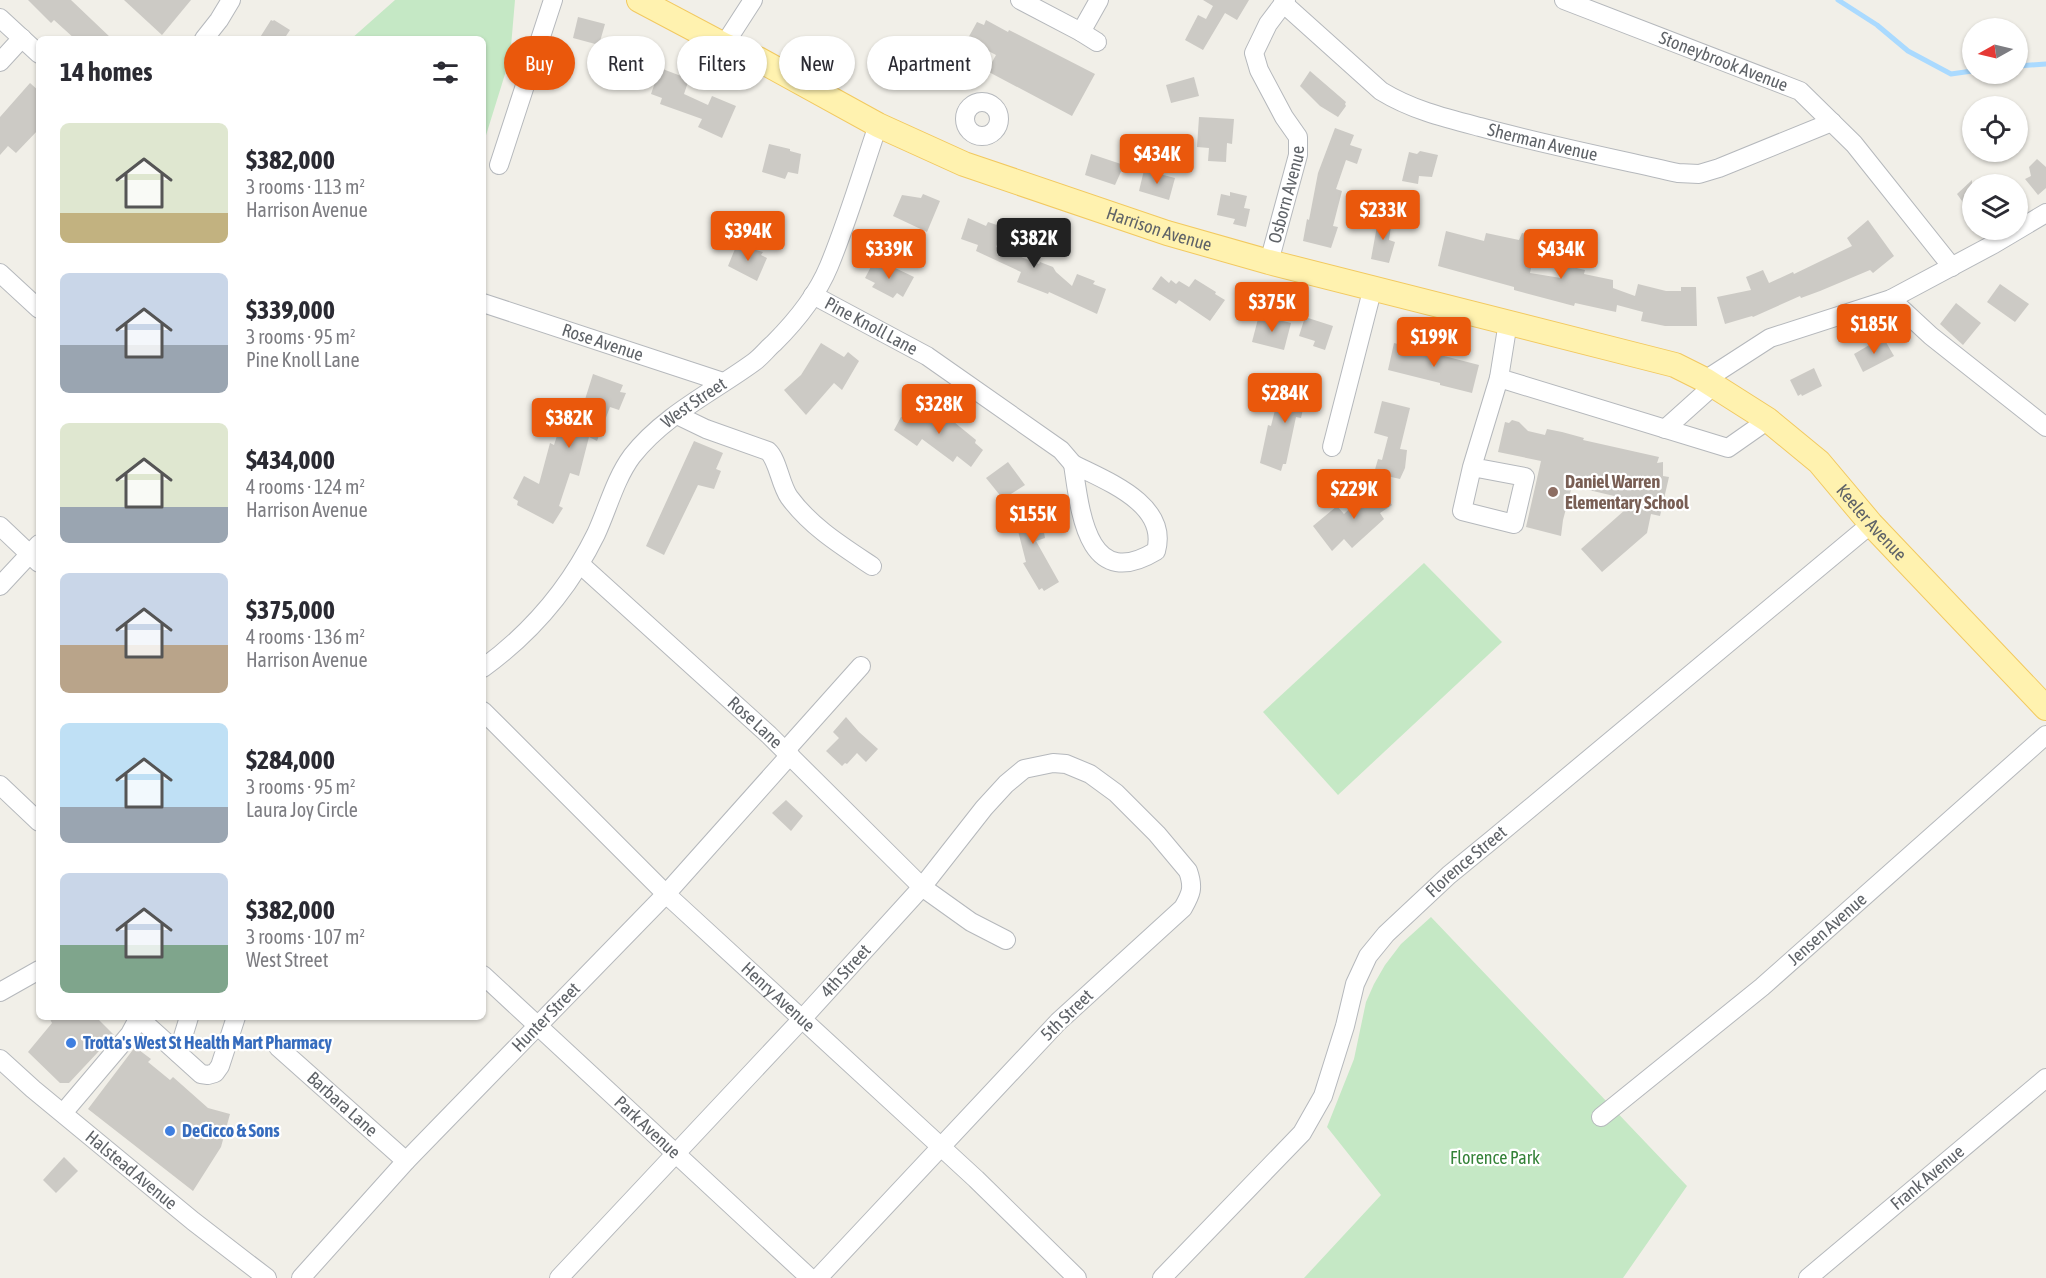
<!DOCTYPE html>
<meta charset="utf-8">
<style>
body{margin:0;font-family:"Asap Condensed",sans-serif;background:#f2f2f3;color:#2b2b33;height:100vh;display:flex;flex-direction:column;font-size:22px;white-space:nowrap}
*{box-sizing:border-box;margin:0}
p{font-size:20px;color:#7c7c81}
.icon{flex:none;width:33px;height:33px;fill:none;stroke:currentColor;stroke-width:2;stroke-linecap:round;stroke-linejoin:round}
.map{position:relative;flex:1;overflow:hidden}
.sheet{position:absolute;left:36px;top:36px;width:450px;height:984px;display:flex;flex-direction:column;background:#fff;border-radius:9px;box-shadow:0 2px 4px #0004}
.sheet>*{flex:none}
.guide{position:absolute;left:504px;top:36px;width:570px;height:54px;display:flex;gap:12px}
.needle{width:39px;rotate:262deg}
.tools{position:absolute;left:1962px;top:18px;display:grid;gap:12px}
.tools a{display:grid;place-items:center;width:66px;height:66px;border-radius:50%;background:#fff;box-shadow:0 2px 4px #0004;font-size:30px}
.price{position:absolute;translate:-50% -51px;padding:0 14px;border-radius:6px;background:#ea580c;color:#fff;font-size:20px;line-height:39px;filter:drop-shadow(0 2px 3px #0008)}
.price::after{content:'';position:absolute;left:50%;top:36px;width:18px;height:14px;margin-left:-9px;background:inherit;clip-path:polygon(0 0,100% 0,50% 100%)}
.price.selected{background:#222;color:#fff}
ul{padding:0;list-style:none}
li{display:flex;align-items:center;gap:18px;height:150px;padding:0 24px}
li span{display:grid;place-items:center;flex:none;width:168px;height:120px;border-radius:9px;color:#555}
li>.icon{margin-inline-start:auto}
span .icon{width:72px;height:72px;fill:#fffc;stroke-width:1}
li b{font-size:26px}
h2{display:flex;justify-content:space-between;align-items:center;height:72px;padding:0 24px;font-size:26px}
.tag{padding:0 21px;border-radius:27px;background:#fff;box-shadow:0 2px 4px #0004;font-size:21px;line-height:54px}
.tag.selected{background:#ea580c;color:#fff}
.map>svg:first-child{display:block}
</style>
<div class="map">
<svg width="2046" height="1278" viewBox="0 0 2046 1278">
<rect width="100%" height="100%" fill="#f1efe8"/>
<g fill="#c5e8c5">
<path d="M395 0H515L510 58 483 145V39H351Z"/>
<path d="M1424 563 1502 642 1338 795 1263 712Z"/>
<path d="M1431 917 1687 1186 1623 1278H1304L1381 1195 1327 1127 1354 1059 1366 1002 1374 984 1385 965 1401 944Z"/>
</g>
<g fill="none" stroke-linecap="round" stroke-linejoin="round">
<g stroke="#aadaff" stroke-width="5">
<path d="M1838 0 1877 25 1908 51 1951 74 1972 71"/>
<path d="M2018 66 2046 64"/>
</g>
</g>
<g fill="#cccac5">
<path d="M28 0H71L112 39H75L54 20 51 23Z"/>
<path d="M124 0H191L162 35Z"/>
<path d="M1203 0H1249L1237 20 1225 13 1203 50 1185 40 1198 15 1206 19 1213 6Z"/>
<path d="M578 17 605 24 599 45 573 38Z"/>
<path d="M271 20 273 21 274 20 290 30 284 39H259Z"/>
<path d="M986 20 1008 32 1009 30 1095 74 1072 116 987 71 996 55 967 40 977 22 984 25Z"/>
<path d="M617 39 627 43 628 40 656 49 648 71 624 63 625 60 611 56Z"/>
<path d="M660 68 689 79 684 94 708 105 712 96 736 106 722 138 698 127 702 119 660 104 662 98 651 94Z"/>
<path d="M1310 71 1346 102 1345 104 1346 106 1338 117 1320 106 1300 86Z"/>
<path d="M1194 77 1199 96 1171 103 1166 85Z"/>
<path d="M30 83 39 91V129L16 153 8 146 0 155V117Z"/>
<path d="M1199 117 1234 119 1232 144 1227 143 1226 162 1208 161 1209 148 1197 147Z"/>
<path d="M1335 128 1354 135 1350 145 1362 149 1357 164 1346 160 1336 189 1342 191 1333 226 1338 227 1331 248 1303 241 1307 219 1309 220 1318 173Z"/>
<path d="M769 144 790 149V151L801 154 798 174 788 172 785 179 762 172Z"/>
<path d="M1420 151 1438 155 1432 177 1419 176 1418 184 1402 181 1409 152 1417 154Z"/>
<path d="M1091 154 1124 165 1115 185 1085 175Z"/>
<path d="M2037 159 2046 167V188L2038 195 2025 179 2031 176 2029 167Z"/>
<path d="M1144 170 1175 178 1169 200 1139 191Z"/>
<path d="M1972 180V215L1957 194Z"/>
<path d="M1230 192 1247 196 1244 208 1250 209 1246 227 1233 224 1235 219 1217 215 1221 194 1230 196Z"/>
<path d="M923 194 940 201 927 232 893 216 902 195 921 198Z"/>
<path d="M1379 215 1392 219 1389 240 1395 242 1389 263 1371 259Z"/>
<path d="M968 218 986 226 988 222 1003 227 996 247 1039 264 1040 262 1053 267 1056 272 1072 286 1077 274 1095 281 1093 284 1106 289 1097 314 1049 292 1048 294 1017 282 1021 272 976 251 978 245 961 239Z"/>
<path d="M1868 220 1894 256 1873 273 1870 270 1820 291 1801 298 1800 296 1753 317 1752 316 1725 324 1717 297 1751 290 1746 277 1763 270 1769 283 1793 272 1794 274 1852 246 1847 238Z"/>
<path d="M1446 231 1484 241 1486 233 1519 240 1522 233 1538 236 1530 273 1561 278 1564 265 1585 270 1584 274 1613 280V288L1635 296 1638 284 1666 291H1681V287H1696L1697 326H1665L1641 321 1643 312 1617 305 1616 312 1575 303 1574 306 1514 290V287L1438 266Z"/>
<path d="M737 244 748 250 749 248 763 252 761 255 767 258 757 281 728 266Z"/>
<path d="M874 261 889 269 891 266 914 277 903 297 897 293 893 298 872 287 875 283 865 278Z"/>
<path d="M1161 276 1169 283 1171 280 1176 284 1179 281 1189 287 1195 279 1216 292 1215 294 1225 300 1210 321 1179 300 1176 304 1152 289Z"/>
<path d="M2000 284 2029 304 2015 322 1987 302Z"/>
<path d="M1956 303 1981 323 1963 345 1940 324Z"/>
<path d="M1259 315 1291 323 1284 350 1252 342Z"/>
<path d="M1305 317 1333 326 1325 350 1313 346 1315 341 1299 336Z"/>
<path d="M1883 337 1894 356 1863 372 1854 354Z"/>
<path d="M821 343 844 357 848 352 859 361 842 390 834 383 806 415 784 390 801 375Z"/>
<path d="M1394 343 1479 365 1472 393 1440 385V383L1388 370Z"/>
<path d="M1814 368 1822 386 1802 396 1801 394 1798 396 1790 380Z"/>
<path d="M593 374 623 385 620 392 626 393 619 410 610 407 597 441 589 437 579 476 570 473 559 506 563 508 553 524 517 505 518 501 513 498 524 476 539 484 550 443 554 445 567 405 582 409Z"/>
<path d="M1290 379 1313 384 1308 405H1304L1301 418 1296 417 1286 464H1283L1281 471 1260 463 1268 425 1271 426 1279 394 1286 396Z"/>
<path d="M1382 401 1410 408 1400 449 1407 450 1405 468 1400 479 1374 473 1378 459 1382 460 1388 437 1374 433Z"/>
<path d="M919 403 954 422 976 440 975 443 983 450 971 467 957 456 953 462 922 439 917 446 894 430 901 417 908 419Z"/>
<path d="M1512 420 1519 422 1528 431 1545 435 1547 429 1562 432 1584 438 1583 440 1659 457 1657 463 1663 462V476L1669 477 1660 516 1651 514 1647 533 1602 572 1581 549 1635 501 1572 486 1563 520 1561 536 1526 527 1541 461 1498 452 1505 422 1509 423Z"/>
<path d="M694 441 723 453 716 469 721 471 714 489 698 485 664 555 646 546Z"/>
<path d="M1008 462 1025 485 1003 499 986 478Z"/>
<path d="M1376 484 1392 505 1380 513 1384 519 1352 548 1344 539 1332 551 1313 526 1337 506 1344 514Z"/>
<path d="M1039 504 1045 538 1036 541 1059 582 1044 591 1042 588 1039 590 1023 563 1026 562 1018 531 1010 533 1007 517 1017 515 1012 509Z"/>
<path d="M846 717 859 732 878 749 866 762 857 753 847 764 845 763 842 766 826 751 839 738 833 732Z"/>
<path d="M786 800 803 816 791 831 772 813Z"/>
<path d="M49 1017H96L114 1035 69 1083H60L28 1052 52 1023Z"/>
<path d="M135 1047 151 1059 148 1062 170 1080 173 1077 208 1108 230 1114 221 1147 193 1191 88 1109Z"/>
<path d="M64 1157 78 1171 56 1193 43 1180Z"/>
</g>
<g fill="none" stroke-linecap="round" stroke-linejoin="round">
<defs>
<g id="minor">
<path d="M1020 0 1081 32 1099 0"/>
<path id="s1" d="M1564 0 1800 91 1854 144 1952 267"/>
<path id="s2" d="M1283 3 1381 91C1412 110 1445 118 1480 127 1546 145 1612 158 1678 173L1699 174 1719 168 1832 122"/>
<path d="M0 18 39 54"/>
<path d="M1081 32 1097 42"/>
<path d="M204 39 219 20 231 0"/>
<path d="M724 45 753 0"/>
<path d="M0 62 22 38"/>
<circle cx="982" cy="119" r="17"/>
<path d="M499 165 553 0"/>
<path id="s3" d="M1269 262 1298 155V137L1284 117 1259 70 1254 53 1268 24 1286 0"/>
<path d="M0 273 39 309"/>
<path id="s4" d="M813 295 927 356 1061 450 1073 464"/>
<path d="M1891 299 1931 336 2046 427"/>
<path id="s5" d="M483 303 723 382"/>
<path d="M1508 322 1499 378 1728 448 1768 420"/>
<path d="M1705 380 1770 338 1891 299 1994 244 2046 213"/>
<path d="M677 415 706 429 768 451C778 460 780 484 789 497 811 527 842 546 872 566"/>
<path d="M1665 429 1714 385"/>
<path d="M1332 447 1373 287"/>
<path d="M1073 464C1106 481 1169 504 1156 551 1087 593 1080 511 1073 464Z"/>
<path d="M1472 467 1462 511 1514 524 1525 477 1472 467 1499 378"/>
<path d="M0 526 39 563"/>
<path id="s6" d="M580 564 769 735 922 887 971 922 1006 940"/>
<path d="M0 586 39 544"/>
<path id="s7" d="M483 668C531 633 570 587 596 534 608 508 615 479 632 456 664 415 713 392 754 362 761 357 767 349 774 343 796 321 817 295 829 266 848 220 862 172 878 125"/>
<path id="s8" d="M483 711 666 894 976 1179 1077 1278"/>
<path d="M785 751 861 666"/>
<path d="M0 785 39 822"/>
<path id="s9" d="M483 975 810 1278"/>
<path d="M0 992 39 970"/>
<path d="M138 1017 201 1074 208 1075 215 1073 220 1066 236 1017"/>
<path id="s10" d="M278 1047 406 1161"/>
<path d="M178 1053 189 1017"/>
<path id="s11" d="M0 1059 33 1089 193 1221 267 1278"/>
<path d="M63 1113 130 1034 139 1017"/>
<path id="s12" d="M1601 1117 1762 987 2046 735"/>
<path id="s13" d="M301 1278 406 1161 666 894 790 755"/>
<path id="s14" d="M559 1278 802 1019 922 887 984 808 1006 784 1024 769 1053 763 1066 764 1090 774 1116 793 1157 834 1188 871C1194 888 1191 894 1183 908L1058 1022 818 1278"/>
<path id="s15" d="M1162 1278 1302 1133 1323 1096 1345 1026 1355 984 1368 956 1386 934 1449 875 1493 839 1871 524"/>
<path id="s16" d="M1808 1278 2046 1078"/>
</g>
<g id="major">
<path id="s17" d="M639 0 724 45 758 59 878 125 964 164 1167 233 1269 262 1675 365 1705 380 1768 420 1819 462 1871 524 2046 708"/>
</g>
</defs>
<use href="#minor" stroke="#b5b8bc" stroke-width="20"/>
<use href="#major" stroke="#f2c960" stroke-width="26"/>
<use href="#minor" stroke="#fff" stroke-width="18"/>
<use href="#major" stroke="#fff2af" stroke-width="24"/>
</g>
<circle fill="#8d6e63" stroke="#fff" stroke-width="2" cx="1553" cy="492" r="6"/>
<g fill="#3f7fe0" stroke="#fff" stroke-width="2">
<circle cx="71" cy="1043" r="6"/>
<circle cx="170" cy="1131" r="6"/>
</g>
<g text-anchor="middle" stroke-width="4.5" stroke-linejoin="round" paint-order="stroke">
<g font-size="18" fill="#5f6368" stroke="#fff">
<text dy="6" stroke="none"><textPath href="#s1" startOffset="171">Stoneybrook Avenue</textPath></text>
<text dy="6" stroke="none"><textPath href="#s2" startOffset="302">Sherman Avenue</textPath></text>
<text dy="6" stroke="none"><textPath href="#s3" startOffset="70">Osborn Avenue</textPath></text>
<text dy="6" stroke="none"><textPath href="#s17" startOffset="570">Harrison Avenue</textPath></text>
<text dy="6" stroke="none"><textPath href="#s4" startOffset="66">Pine Knoll Lane</textPath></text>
<text dy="6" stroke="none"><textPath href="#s5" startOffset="126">Rose Avenue</textPath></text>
<text dy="6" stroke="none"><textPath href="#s7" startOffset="345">West Street</textPath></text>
<text dy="6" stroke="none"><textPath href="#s17" startOffset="1358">Keeler Avenue</textPath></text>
<text dy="6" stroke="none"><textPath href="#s6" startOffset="236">Rose Lane</textPath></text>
<text dy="6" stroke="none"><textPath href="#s15" startOffset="528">Florence Street</textPath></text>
<text dy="6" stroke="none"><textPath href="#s12" startOffset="294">Jensen Avenue</textPath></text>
<text dy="6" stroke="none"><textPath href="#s14" startOffset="420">4th Street</textPath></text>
<text dy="6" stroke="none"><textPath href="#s8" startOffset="411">Henry Avenue</textPath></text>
<text transform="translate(1067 1015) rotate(-44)" y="6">5th Street</text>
<text dy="6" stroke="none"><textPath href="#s13" startOffset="358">Hunter Street</textPath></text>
<text dy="6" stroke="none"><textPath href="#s10" startOffset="86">Barbara Lane</textPath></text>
<text dy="6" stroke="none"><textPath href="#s9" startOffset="224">Park Avenue</textPath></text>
<text dy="6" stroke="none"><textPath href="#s11" startOffset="172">Halstead Avenue</textPath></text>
<text dy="6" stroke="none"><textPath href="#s16" startOffset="156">Frank Avenue</textPath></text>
</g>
<g font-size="18" font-weight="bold" fill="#785e54" stroke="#fff" text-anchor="start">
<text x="1565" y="488">Daniel Warren<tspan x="1565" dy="21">Elementary School</tspan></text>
</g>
<g font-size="18" font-weight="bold" fill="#366cbe" stroke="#fff" text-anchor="start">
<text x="83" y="1049">Trotta's West St Health Mart Pharmacy</text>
<text x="182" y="1137">DeCicco &amp; Sons</text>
</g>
<g font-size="18" fill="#348238" stroke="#fff">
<text x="1495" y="1164">Florence Park</text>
</g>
</g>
</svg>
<div class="tools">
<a><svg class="needle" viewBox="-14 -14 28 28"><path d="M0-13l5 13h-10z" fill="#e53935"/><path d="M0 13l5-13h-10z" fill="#7c7c81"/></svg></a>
<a><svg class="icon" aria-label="locate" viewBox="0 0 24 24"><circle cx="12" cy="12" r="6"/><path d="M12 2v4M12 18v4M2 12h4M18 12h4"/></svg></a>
<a><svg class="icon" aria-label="layers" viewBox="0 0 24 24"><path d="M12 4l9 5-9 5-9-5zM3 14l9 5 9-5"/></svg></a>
</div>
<b class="price" style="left:1157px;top:185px">$434K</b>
<b class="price" style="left:1383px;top:241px">$233K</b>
<b class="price" style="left:748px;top:262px">$394K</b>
<b class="price selected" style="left:1034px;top:269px">$382K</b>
<b class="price" style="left:889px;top:280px">$339K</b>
<b class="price" style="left:1561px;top:280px">$434K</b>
<b class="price" style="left:1272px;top:333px">$375K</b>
<b class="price" style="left:1874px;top:355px">$185K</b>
<b class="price" style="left:1434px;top:368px">$199K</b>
<b class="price" style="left:1285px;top:424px">$284K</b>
<b class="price" style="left:939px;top:435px">$328K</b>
<b class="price" style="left:569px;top:449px">$382K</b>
<b class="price" style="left:1354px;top:520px">$229K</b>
<b class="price" style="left:1033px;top:545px">$155K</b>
<div class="guide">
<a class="tag selected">Buy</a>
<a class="tag">Rent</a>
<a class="tag">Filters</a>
<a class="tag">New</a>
<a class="tag">Apartment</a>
</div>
<section class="sheet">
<h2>14 homes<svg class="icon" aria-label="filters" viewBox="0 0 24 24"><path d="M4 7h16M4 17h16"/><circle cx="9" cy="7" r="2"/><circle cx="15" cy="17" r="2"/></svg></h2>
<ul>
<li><span style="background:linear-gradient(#dfe7d0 75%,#c2b280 0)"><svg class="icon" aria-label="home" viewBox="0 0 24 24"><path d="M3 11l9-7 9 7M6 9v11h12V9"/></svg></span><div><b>$382,000</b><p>3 rooms · 113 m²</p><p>Harrison Avenue</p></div></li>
<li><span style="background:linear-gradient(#c9d6e8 60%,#9aa5b1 0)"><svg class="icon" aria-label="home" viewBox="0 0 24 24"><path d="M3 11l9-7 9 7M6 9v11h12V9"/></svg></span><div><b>$339,000</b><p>3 rooms · 95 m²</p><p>Pine Knoll Lane</p></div></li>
<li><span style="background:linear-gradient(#dfe7d0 70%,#9aa5b1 0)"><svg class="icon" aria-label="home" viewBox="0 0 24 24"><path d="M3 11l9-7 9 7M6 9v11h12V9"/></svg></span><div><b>$434,000</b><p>4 rooms · 124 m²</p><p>Harrison Avenue</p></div></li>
<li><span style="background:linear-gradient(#c9d6e8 60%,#b9a48a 0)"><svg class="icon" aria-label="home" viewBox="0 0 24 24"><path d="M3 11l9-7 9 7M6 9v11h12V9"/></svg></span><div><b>$375,000</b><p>4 rooms · 136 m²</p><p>Harrison Avenue</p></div></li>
<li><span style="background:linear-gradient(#bfe0f5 70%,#9aa5b1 0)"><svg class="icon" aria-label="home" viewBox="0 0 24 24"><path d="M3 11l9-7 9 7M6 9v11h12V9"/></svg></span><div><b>$284,000</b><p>3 rooms · 95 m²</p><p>Laura Joy Circle</p></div></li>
<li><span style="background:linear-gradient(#c9d6e8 60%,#7fa58c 0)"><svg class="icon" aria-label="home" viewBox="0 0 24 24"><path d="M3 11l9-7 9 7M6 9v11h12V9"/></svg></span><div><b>$382,000</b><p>3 rooms · 107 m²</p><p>West Street</p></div></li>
</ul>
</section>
</div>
